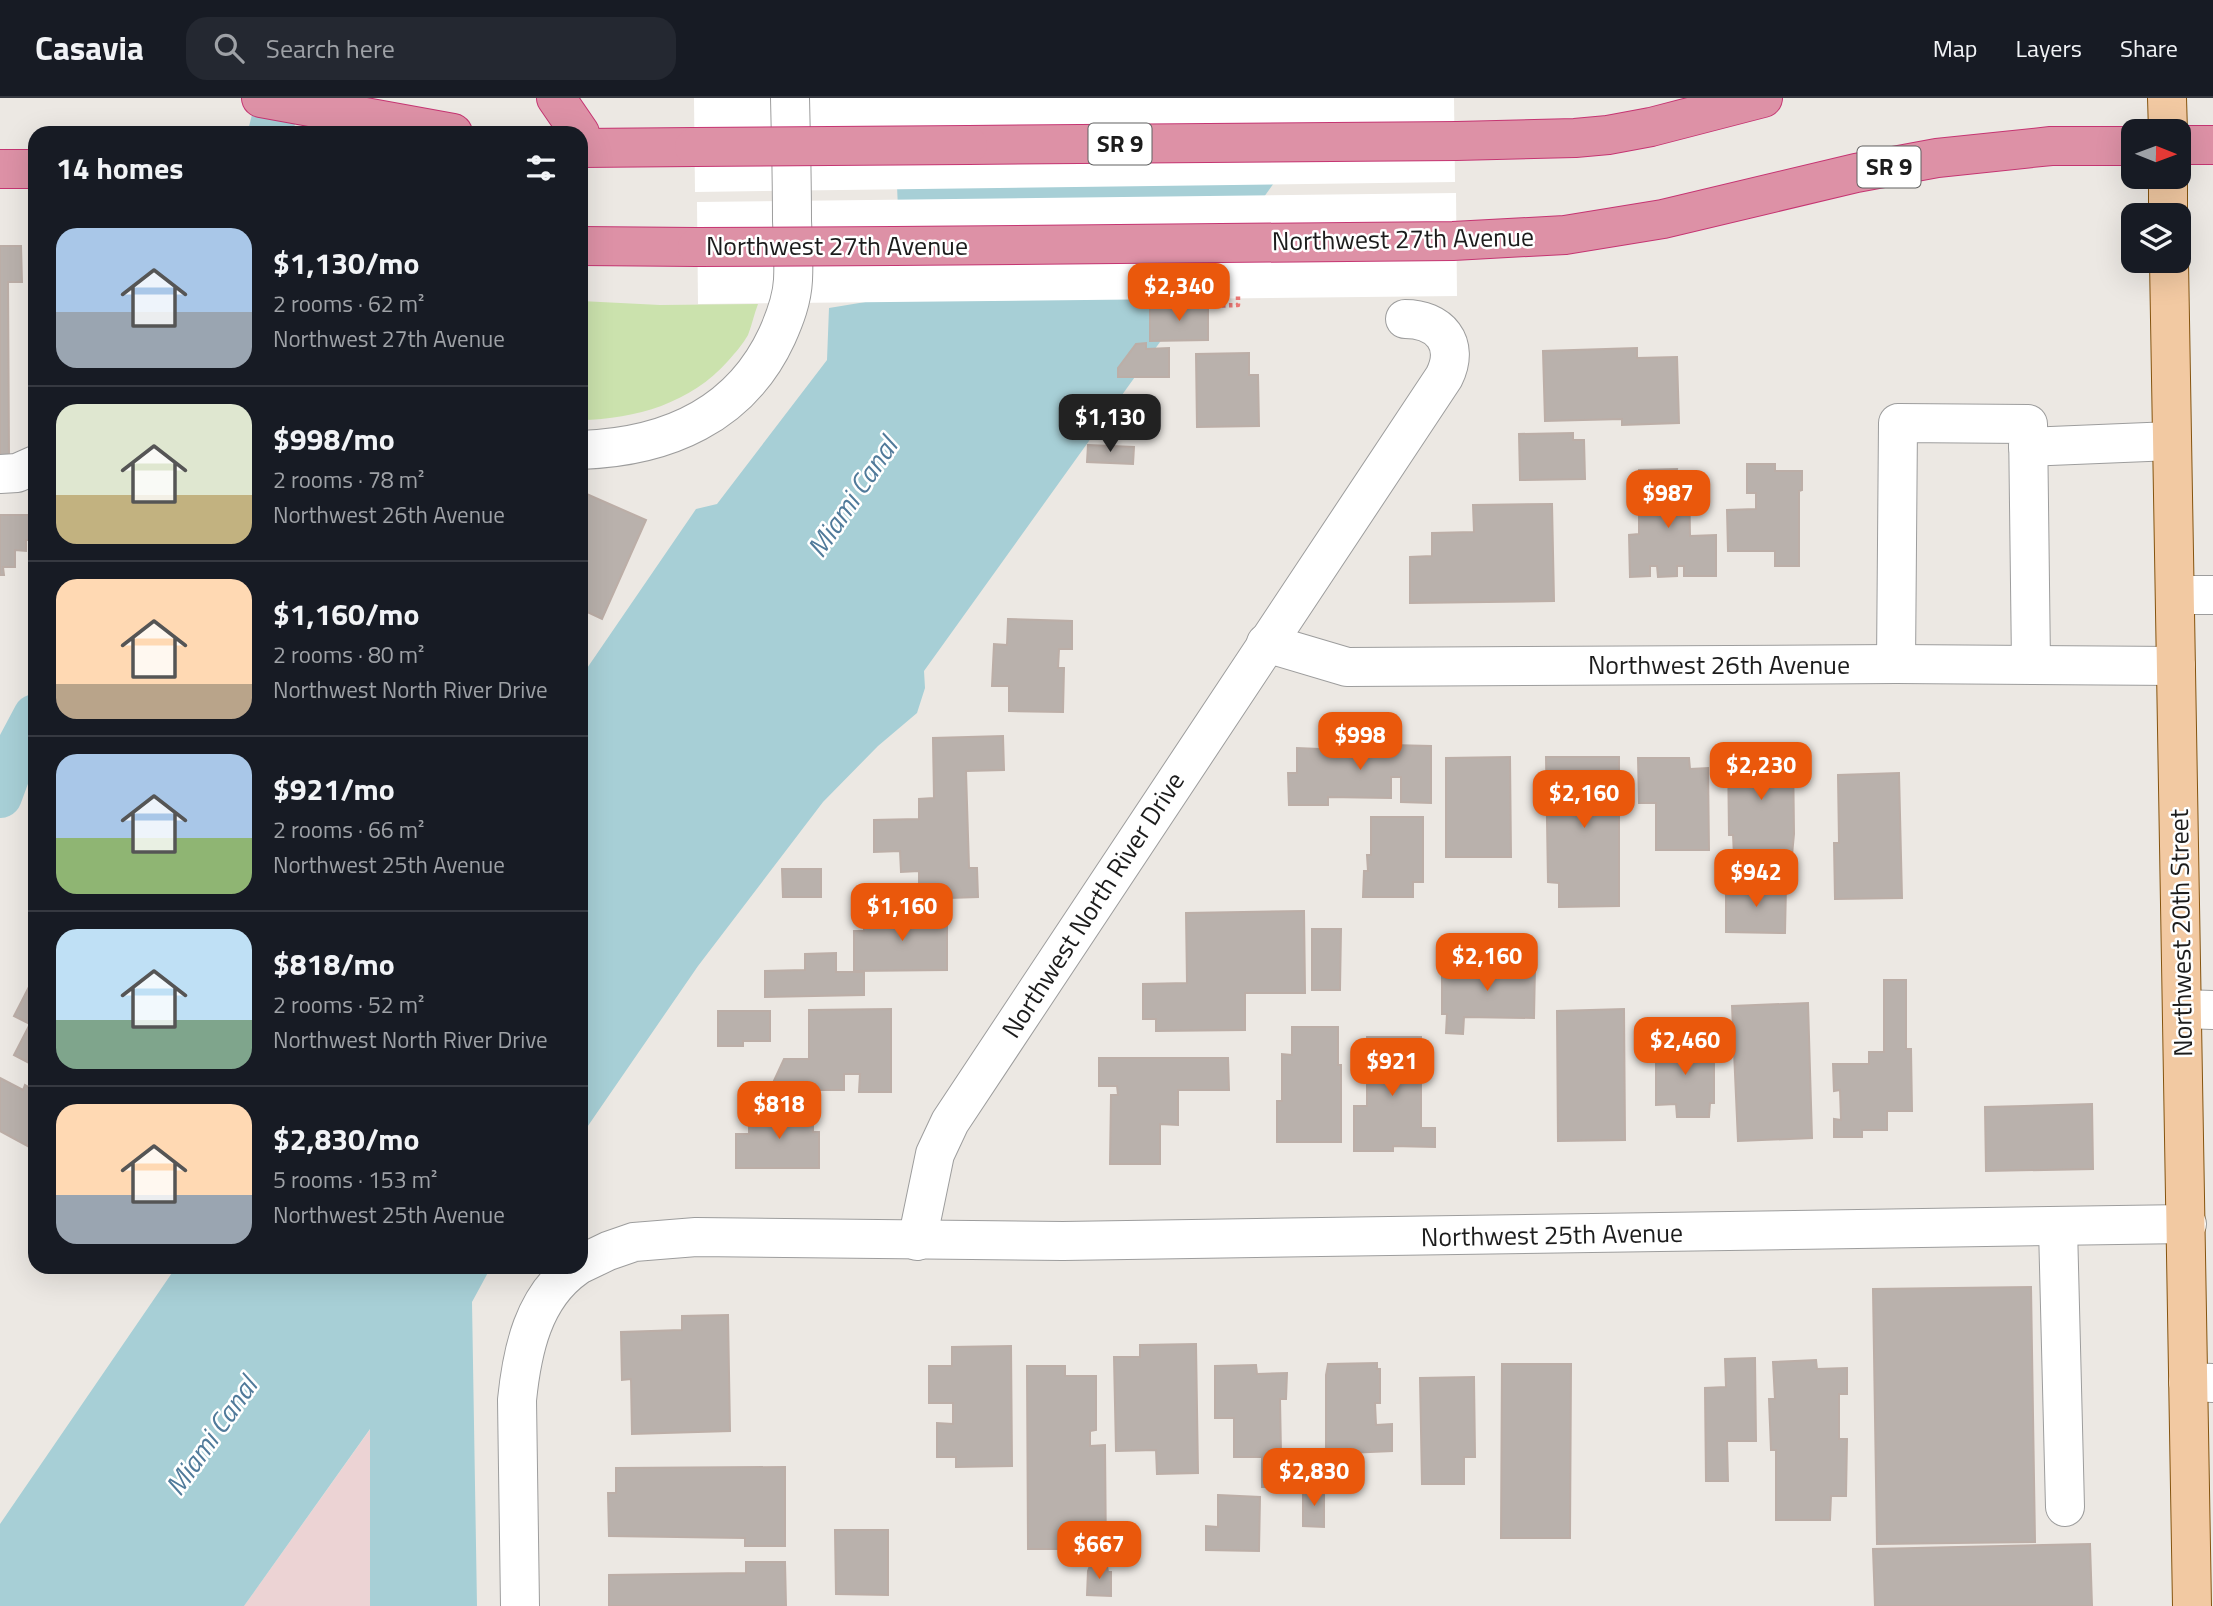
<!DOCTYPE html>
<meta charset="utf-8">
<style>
body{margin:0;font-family:"Titillium Web",sans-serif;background:#242831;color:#f1f3f6;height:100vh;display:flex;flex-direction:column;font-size:26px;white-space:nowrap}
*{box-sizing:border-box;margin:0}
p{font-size:23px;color:#9ea1a6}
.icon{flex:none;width:38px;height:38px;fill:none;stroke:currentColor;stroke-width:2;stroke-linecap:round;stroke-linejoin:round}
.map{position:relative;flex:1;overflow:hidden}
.details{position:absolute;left:28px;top:28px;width:560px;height:1148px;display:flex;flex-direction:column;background:#171b24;border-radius:21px;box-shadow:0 7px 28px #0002}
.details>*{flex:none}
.needle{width:46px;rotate:91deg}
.controls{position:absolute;left:2121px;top:21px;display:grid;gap:14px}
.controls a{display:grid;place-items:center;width:70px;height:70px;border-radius:14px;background:#171b24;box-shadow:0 7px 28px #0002;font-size:35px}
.price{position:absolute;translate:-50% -60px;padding:0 16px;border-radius:14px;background:#ea580c;color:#fff;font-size:23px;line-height:46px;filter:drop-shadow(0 2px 4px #0008)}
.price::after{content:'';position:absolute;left:50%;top:42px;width:21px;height:16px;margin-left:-10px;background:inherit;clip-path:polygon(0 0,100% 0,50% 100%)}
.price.current{background:#222;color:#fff}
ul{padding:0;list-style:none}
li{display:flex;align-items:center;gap:21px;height:175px;padding:0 28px}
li+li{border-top:2px solid #363941}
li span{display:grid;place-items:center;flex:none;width:196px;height:140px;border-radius:21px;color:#555}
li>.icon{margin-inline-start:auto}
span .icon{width:84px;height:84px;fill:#fffc;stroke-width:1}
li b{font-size:30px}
h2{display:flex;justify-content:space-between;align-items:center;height:84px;padding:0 28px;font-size:30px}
header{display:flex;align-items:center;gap:42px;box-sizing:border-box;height:98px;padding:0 35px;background:#171b24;border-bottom:2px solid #363941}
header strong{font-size:33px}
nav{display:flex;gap:38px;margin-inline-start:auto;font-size:24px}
.search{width:490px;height:63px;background:#242831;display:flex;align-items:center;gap:18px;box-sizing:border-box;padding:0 24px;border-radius:21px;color:#9ea1a6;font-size:26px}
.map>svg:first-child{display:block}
</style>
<header>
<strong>Casavia</strong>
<div class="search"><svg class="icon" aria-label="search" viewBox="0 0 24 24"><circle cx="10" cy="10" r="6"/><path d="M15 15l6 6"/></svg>Search here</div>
<nav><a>Map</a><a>Layers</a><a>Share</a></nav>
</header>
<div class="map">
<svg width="2213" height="1508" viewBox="0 0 2213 1508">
<rect width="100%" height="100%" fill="#ece8e3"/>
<path fill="#ecd3d4" d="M371 1330 370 1508H244Z"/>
<path fill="#cbe2ad" d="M581 203 660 207 758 206C754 216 752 227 748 237 743 246 735 255 728 263 691 305 636 321 581 322Z"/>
<g fill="#a7cfd6">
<path d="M893 0H1335L924 573 925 590 917 615 878 648 823 704 698 868 581 1038V579L696 411 717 406 827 262 829 210 902 198Z"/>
<path d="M176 1169H491L472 1204 477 1508H370V1331L244 1508H0V1426Z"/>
</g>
<g fill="#fff">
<path d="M694 0H1454L1455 84 695 94Z"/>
<path d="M1456 95 1457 198 698 206 697 104Z"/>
</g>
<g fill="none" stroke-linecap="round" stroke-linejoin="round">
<g stroke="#a7cfd6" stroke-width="44">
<path d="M270 35 279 0"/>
<path d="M0 698 17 652 35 618"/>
</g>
</g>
<g fill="#b9b1ac" stroke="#bcaea7" stroke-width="2">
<path d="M0 148H21L22 184H8L9 360H0Z"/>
<path d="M1150 208H1208V242L1150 243Z"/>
<path d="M1146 245V251L1169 250V279H1118V270L1136 246Z"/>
<path d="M1637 250V260L1677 259 1679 325 1622 327V321L1545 323 1543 253Z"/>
<path d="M1249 255V277H1258L1259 328 1197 329 1196 256Z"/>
<path d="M1573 335V342H1584L1585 381 1520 382 1519 336Z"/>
<path d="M1088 347 1134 349 1133 366 1087 364Z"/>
<path d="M1747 366H1775V373H1802V392L1799 393V468H1775V453H1728L1727 412 1756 411V395H1747Z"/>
<path d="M1677 371 1676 377 1689 378 1690 438 1716 437V478H1684V468H1677V478L1658 479 1657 468H1650V478L1630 479 1629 437 1639 436V372Z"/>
<path d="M582 394 646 422 602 521 581 511Z"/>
<path d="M1552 406 1554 503 1410 505V459L1432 458V435L1474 434 1473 407Z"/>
<path d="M0 417H34L35 442H26V453L15 452V469H3L4 477H0Z"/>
<path d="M1008 521 1072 523V551H1059L1058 570H1064L1063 614 1009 613V588H992L994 546 1007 547Z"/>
<path d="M1003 638 1004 672 966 673 969 770H977L978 799 919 801V773L901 774 900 753 874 754V722L919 721V701L934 700 933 640Z"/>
<path d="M1320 641H1390V647L1431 648V705L1401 704V679H1391V700L1328 699V707H1289L1288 675H1297V650L1320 651Z"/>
<path d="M1793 651 1794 736 1792 757 1734 758 1733 737H1729L1728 653Z"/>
<path d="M1510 659 1511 759H1446V660Z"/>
<path d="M1546 659H1619V808L1559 809V785L1548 784Z"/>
<path d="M1638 660H1689L1690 671 1708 670 1709 752H1656V705H1639Z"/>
<path d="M1899 675 1902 800 1835 801 1834 745H1839L1838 677Z"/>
<path d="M1371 719H1423V784H1413V799H1363L1364 773H1368L1367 757H1371Z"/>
<path d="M782 771H821V799H783Z"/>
<path d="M1726 788H1786L1785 835 1726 834Z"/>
<path d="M1304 813 1305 895H1245V932L1156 933V921H1143V886L1187 885 1186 815Z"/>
<path d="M879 816H947V872L854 873V833H864V825H869V821H879Z"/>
<path d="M1312 831H1341L1340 892H1312Z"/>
<path d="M836 855V874H864V897L765 899V873L805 872V856Z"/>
<path d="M1442 866 1535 867 1534 920 1464 919 1463 936 1446 935 1447 916H1442Z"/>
<path d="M1884 882H1906V951H1911L1912 1013H1887V1032H1862V1039H1834V1021L1841 1022 1840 992 1834 993 1833 966H1869V954H1884Z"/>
<path d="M30 887 35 890V968L14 957 30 926 14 918Z"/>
<path d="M1808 905 1812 1040 1738 1043 1732 908Z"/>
<path d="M891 911V994H859L860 976H844V992H778L772 987 784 961H809V912Z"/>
<path d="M1624 911 1625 1042 1558 1043 1557 913Z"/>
<path d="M718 913H770V943H743V948H718Z"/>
<path d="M1292 929H1338V967H1341V1044H1277V1003H1282V956L1292 957Z"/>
<path d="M1367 939H1421V1030H1435V1049L1393 1048V1053H1354V1008H1367Z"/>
<path d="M1656 941H1706V962H1714V1005H1710L1709 1019H1677L1676 1006 1656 1007Z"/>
<path d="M1099 960H1228L1229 992H1178V1027L1160 1026V1066H1110L1111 997H1118L1117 988H1099Z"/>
<path d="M0 980 23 992 25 987 35 993V1052L0 1033Z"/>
<path d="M2092 1006 2093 1071 1986 1073 1985 1009Z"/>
<path d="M813 1013V1034H819V1070H736V1036H749V1014Z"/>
<path d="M2031 1189 2035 1444 1877 1446 1873 1191Z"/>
<path d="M728 1217 730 1333 632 1336 631 1281 622 1282 621 1234 682 1232V1218Z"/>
<path d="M1196 1246 1198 1375 1157 1376 1156 1352 1116 1353 1114 1259H1140V1247Z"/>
<path d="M1011 1248 1012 1368 956 1369V1359H937V1325L953 1326V1305H929V1268H952V1249Z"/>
<path d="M1755 1260 1756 1343H1727L1728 1383H1706L1705 1290 1726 1289 1725 1261Z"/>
<path d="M1816 1262 1817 1271 1847 1270V1296H1839V1341H1847L1846 1398H1831L1830 1422H1776V1352H1771L1769 1301H1775L1773 1264Z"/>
<path d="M1377 1265V1271H1380V1305H1375L1376 1327 1392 1326V1353L1326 1356V1277L1328 1266Z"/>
<path d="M1502 1266H1571L1570 1440H1501Z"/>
<path d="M1256 1267 1257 1276 1287 1275 1286 1301H1280L1281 1356H1287L1288 1389H1262V1359H1234V1320H1215V1268Z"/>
<path d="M1027 1268H1065V1278H1096V1332L1090 1333V1348L1105 1347 1106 1461H1060V1451H1028Z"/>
<path d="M1474 1279 1475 1359H1464V1386H1422L1420 1280Z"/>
<path d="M785 1369V1448H745V1440L609 1438 608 1395H616V1370Z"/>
<path d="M1324 1392V1429L1303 1428V1393Z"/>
<path d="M1218 1397 1260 1399 1259 1453 1206 1452V1428L1218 1429Z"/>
<path d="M835 1432H888V1497L836 1496Z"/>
<path d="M2090 1446 2092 1508H1875L1873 1451Z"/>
<path d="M746 1464H785L786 1508H609V1477L746 1475Z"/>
<path d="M1090 1468H1107L1108 1474H1111V1498L1087 1497 1088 1473Z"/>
</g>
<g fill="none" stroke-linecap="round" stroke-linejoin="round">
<defs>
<g id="minor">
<path d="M2028 349 2172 343"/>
<path d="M581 352C666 349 740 318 777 238 785 220 792 202 793 182 794 162 793 142 792 123 792 82 791 41 790 0"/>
<path d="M0 376 17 375 35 367"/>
<path d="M2175 497H2213"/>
<path d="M1266 545 1347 569 1896 566 2176 568"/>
<path d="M1896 566 1898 325 2028 326 2031 566"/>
<path d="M2183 911 2213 912"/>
<path d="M2058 1129 2065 1409"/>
<path d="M917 1143 935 1056 950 1024 1444 279C1461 245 1439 221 1405 221"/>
<path d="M581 1166 608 1153 634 1144 696 1139 1063 1143 2187 1126"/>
<path d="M2188 1284 2213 1285"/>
<path d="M520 1508 517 1302C522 1253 533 1199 576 1169"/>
</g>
<g id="major">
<path d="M2167 0 2168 33"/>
<path d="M2168 79V117"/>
<path d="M2169 163 2192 1508"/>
</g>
<g id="highway">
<path d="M261 0 453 35"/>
<path d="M556 0 580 35"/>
<path d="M968 47 1457 43 1575 40 1608 37 1651 29 1763 0"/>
<path d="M2179 47H2213"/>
<path d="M581 50 694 49"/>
<path d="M0 71H35"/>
<path d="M581 148 697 149"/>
<path d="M894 148 1453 143 1565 137 1663 121 1856 75 1937 60 2051 48H2133"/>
</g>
</defs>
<use href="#minor" stroke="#9d9d9d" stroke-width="40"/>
<use href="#major" stroke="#85540f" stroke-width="40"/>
<use href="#highway" stroke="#c53572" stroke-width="40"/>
<path stroke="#eb7875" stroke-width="4.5" stroke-dasharray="3.5 3.5" stroke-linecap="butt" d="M1208 208 1238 207V195"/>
<use href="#minor" stroke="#fff" stroke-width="38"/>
<use href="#major" stroke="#f2c9a2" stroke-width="38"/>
<use href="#highway" stroke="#dd91a6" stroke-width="38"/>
<defs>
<g id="highway-bridge">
<path d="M694 49 968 47"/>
<path d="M697 149 894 148"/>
</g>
</defs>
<use href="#highway-bridge" stroke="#c53572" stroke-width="40" stroke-linecap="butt"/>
<use href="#highway-bridge" stroke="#dd91a6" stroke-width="38"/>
</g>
<g text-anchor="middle" stroke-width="5" stroke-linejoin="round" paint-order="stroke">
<g fill="#fff" stroke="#606060" stroke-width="2">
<rect x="1088.5" y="25.5" width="63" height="41" rx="5"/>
<rect x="1857.5" y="48.5" width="63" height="41" rx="5"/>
</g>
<g font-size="24" font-weight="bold" fill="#1c1c1c">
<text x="1120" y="54">SR 9</text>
<text x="1889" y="77">SR 9</text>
</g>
<g font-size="26" fill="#1c1c1c" stroke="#fff">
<text transform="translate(1403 141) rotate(-1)" y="9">Northwest 27th Avenue</text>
<text x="837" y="157">Northwest 27th Avenue</text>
<text x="1719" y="576">Northwest 26th Avenue</text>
<text transform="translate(1093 807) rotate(-57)" y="9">Northwest North River Drive</text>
<text transform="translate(2181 835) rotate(-91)" y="9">Northwest 20th Street</text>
<text transform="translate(1552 1137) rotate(-1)" y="9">Northwest 25th Avenue</text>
</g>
<g font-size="28" font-style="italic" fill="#507a9a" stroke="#fff">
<text transform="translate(852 399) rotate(-56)" y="10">Miami Canal</text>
<text transform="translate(211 1338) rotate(-55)" y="10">Miami Canal</text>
</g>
</g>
</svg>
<div class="controls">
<a><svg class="needle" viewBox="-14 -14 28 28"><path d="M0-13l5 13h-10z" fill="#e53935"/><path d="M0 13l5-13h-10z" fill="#9ea1a6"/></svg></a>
<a><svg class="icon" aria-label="layers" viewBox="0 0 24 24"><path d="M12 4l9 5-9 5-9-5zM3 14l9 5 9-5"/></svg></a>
</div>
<b class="price" style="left:1179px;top:225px">$2,340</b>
<b class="price current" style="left:1110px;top:356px">$1,130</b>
<b class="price" style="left:1668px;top:432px">$987</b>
<b class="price" style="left:1360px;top:674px">$998</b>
<b class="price" style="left:1761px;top:704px">$2,230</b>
<b class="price" style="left:1584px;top:732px">$2,160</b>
<b class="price" style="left:1756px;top:811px">$942</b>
<b class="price" style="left:902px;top:845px">$1,160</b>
<b class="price" style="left:1487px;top:895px">$2,160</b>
<b class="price" style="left:1685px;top:979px">$2,460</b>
<b class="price" style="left:1392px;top:1000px">$921</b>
<b class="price" style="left:779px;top:1043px">$818</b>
<b class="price" style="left:1314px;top:1410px">$2,830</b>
<b class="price" style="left:1099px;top:1483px">$667</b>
<section class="details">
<h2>14 homes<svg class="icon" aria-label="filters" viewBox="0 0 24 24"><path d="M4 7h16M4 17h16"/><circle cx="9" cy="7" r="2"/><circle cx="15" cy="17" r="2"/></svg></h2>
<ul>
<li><span style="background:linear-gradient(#a9c7e8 60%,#9aa5b1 0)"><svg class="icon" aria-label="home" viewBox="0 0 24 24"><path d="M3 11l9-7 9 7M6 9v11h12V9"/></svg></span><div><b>$1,130/mo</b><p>2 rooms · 62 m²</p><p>Northwest 27th Avenue</p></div></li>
<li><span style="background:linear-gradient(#dfe7d0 65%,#c2b280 0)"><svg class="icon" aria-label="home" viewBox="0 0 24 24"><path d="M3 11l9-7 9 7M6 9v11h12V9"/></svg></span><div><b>$998/mo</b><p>2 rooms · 78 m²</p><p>Northwest 26th Avenue</p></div></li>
<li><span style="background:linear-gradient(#ffd9b3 75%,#b9a48a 0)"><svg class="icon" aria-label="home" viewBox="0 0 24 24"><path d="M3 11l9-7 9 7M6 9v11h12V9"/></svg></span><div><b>$1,160/mo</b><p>2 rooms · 80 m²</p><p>Northwest North River Drive</p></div></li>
<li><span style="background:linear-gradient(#a9c7e8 60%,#8fb573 0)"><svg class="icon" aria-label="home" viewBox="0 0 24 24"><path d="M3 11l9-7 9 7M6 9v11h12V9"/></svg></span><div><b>$921/mo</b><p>2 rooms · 66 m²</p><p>Northwest 25th Avenue</p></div></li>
<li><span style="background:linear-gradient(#bfe0f5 65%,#7fa58c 0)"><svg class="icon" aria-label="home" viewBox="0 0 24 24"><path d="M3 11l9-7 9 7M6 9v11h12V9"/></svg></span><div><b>$818/mo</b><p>2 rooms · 52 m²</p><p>Northwest North River Drive</p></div></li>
<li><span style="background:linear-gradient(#ffd9b3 65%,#9aa5b1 0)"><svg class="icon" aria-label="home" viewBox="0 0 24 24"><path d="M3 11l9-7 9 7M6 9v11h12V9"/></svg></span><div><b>$2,830/mo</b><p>5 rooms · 153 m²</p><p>Northwest 25th Avenue</p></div></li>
</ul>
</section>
</div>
